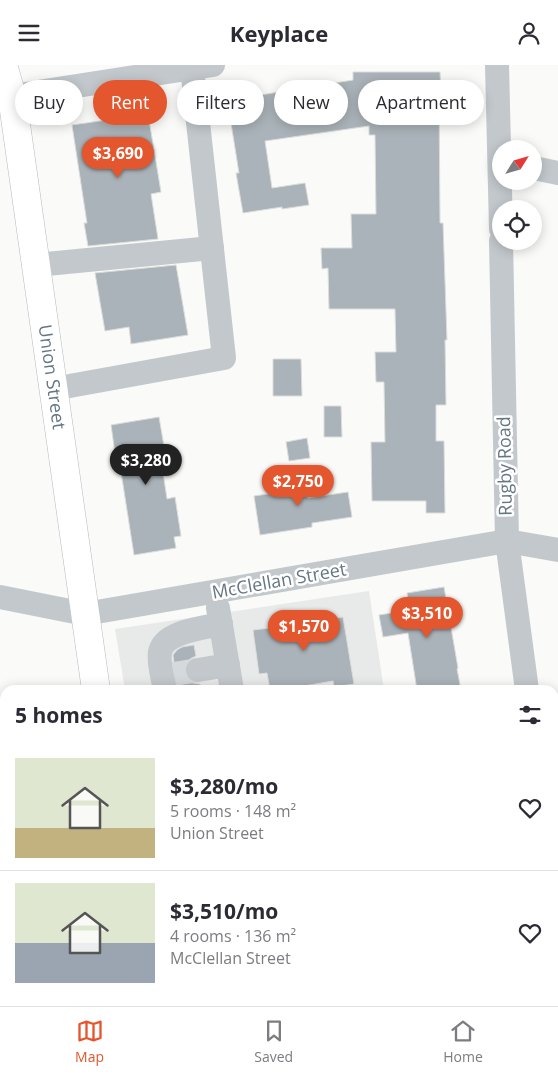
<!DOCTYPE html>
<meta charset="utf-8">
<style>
body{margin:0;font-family:"Open Sans",sans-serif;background:#f7f7f7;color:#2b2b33;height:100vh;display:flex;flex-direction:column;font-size:19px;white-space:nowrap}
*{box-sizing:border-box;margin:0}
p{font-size:16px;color:#7c7c81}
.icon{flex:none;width:28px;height:28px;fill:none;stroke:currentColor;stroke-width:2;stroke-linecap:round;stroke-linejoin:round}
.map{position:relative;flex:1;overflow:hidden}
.drawer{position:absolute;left:0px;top:620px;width:559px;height:321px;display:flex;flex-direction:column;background:#fff;border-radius:15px 15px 0 0;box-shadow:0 2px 12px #0003}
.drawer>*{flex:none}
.banner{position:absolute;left:15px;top:15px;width:529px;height:45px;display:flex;gap:10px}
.needle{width:32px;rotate:53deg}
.controls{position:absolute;left:492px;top:75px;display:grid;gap:10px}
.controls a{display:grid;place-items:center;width:50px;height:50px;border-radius:50%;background:#fff;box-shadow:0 2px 12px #0003;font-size:25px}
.price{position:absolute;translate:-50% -42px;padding:0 11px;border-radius:18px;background:#e4572e;color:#fff;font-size:16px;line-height:32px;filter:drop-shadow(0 1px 2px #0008)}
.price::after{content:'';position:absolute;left:50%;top:30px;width:15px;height:11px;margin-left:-8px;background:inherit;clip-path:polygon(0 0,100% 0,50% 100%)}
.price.on{background:#222;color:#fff}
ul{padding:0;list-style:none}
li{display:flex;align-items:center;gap:15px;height:125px;padding:0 15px}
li+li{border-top:1px solid #e1e1e2}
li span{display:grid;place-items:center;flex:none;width:140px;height:100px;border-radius:0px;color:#555}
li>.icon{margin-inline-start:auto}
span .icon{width:60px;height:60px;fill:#fffc;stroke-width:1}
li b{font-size:21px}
h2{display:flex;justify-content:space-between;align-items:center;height:60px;padding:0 15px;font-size:21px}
.chip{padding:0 18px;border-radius:22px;background:#fff;box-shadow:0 2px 12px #0003;font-size:18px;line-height:45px}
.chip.on{background:#e4572e;color:#fff}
header{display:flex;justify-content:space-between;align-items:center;height:65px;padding:0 15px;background:#fff;font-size:22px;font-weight:700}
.tab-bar{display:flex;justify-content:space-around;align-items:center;height:70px;border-top:1px solid #e1e1e2;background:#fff;font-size:14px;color:#7c7c81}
.tab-bar a{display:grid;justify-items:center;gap:2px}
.tab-bar .on{color:#e4572e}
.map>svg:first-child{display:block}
</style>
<header><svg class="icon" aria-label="menu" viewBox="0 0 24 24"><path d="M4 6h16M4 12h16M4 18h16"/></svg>Keyplace<svg class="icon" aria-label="person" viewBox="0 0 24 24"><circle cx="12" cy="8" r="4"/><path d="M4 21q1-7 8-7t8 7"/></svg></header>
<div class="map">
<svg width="558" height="941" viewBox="0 0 558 941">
<rect width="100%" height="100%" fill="#fafaf8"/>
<path fill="#e8e9e9" d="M369 526 384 625H125L115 564Z"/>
<g fill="#aab3b9" stroke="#dcdcda">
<path d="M353 7H440L441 30H439L440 158H443L447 275H445L446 340H436V376H444L445 448H426V436H372L371 377H385L384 317H376L375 287H396L395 244H329L328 203 322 204 321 183H352L351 149H376L375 70H369V61L265 76 272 123 305 118 309 140 282 144V142L243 148 236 108H239L227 33 254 29V31L353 15Z"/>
<path d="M148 49 161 127 151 129 158 174 88 181 84 158H87L72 60Z"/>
<path d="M176 200 188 270 131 279 129 262 105 266 95 208Z"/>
<path d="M273 294H301L302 331H273Z"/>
<path d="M324 341H341L342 372H324Z"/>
<path d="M159 352 165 387 160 388 167 434 175 432 181 471 174 472 176 483 134 490 119 394 116 395 111 360Z"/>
<path d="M307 373 310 393 289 396 286 377Z"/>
<path d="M303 406 308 433 348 427 352 452 312 458V462L260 470 254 431 281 427 278 410Z"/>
<path d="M444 522 458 603 457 604 461 625H417L408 568 383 572 379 550 410 545 407 528Z"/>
<path d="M317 546 318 551 325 550 326 555 343 552 354 619 334 622 333 616 281 625H270L267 608 259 609 253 565 277 562 276 557 284 556 283 551Z"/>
<path d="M194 580 196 591 190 594 185 600V608L188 614 193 618 200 619 202 625H178L173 590 177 585 182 582Z"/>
</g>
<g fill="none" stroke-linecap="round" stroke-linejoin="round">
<path stroke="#d5d9db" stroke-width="24" stroke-dasharray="24 12" stroke-linecap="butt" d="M174 609 198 605"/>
<defs>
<g id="major">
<path id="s1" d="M3 0 12 31 96 625"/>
<path d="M139 936V941"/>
</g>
</defs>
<use href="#major" stroke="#b5babe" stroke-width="29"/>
<g stroke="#c3c8cc" stroke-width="24">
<path d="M497 0 501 164"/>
<path d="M12 31 213 0"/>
<path d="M534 103 558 108"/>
<path d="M501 176 507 476 527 625"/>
<path d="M36 200 212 183"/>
<path d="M53 324 224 293 192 3"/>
<path d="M0 532 85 549 507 476 558 485"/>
<path d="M218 543 232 625"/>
<path d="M198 605 228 600"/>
<path d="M165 625C163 613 158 599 160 587 164 566 204 563 221 559"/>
<path d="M554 817 558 848"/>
<path d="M287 941 303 938 316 941"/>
</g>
<use href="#major" stroke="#fff" stroke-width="28"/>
</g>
<g text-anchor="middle" stroke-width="5" stroke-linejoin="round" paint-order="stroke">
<g font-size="18" fill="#657683" stroke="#fff">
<text dy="6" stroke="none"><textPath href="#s1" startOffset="316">Union Street</textPath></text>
<text transform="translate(505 401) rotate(-91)" y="6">Rugby Road</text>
<text transform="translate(279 516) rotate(-10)" y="6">McClellan Street</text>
</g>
</g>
</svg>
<div class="controls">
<a><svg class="needle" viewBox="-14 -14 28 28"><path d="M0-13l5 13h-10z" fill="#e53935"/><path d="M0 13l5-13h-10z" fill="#7c7c81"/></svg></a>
<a><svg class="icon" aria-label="locate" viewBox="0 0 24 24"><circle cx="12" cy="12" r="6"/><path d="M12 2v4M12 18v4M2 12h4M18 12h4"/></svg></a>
</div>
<b class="price" style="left:118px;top:114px">$3,690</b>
<b class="price on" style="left:146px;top:421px">$3,280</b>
<b class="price" style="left:298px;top:442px">$2,750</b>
<b class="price" style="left:427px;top:574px">$3,510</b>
<b class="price" style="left:304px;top:587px">$1,570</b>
<div class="banner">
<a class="chip">Buy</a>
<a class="chip on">Rent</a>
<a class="chip">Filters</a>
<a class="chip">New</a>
<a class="chip">Apartment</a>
</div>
<section class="drawer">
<h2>5 homes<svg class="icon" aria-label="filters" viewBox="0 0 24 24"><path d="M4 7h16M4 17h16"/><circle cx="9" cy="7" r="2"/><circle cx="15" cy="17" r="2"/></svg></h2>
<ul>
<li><span style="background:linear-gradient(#dfe7d0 70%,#c2b280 0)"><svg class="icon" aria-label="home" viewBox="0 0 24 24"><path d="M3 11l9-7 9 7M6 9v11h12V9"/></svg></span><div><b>$3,280/mo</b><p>5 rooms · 148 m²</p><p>Union Street</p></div><svg class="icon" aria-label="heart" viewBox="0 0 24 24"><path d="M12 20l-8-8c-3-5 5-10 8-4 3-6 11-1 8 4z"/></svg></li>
<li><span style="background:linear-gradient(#dfe7d0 60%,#9aa5b1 0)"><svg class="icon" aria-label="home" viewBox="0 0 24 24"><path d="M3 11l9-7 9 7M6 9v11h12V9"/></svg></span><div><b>$3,510/mo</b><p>4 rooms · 136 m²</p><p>McClellan Street</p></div><svg class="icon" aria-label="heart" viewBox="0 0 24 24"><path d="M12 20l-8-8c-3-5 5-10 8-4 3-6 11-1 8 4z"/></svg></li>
</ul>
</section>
</div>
<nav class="tab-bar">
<a class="on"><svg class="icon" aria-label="map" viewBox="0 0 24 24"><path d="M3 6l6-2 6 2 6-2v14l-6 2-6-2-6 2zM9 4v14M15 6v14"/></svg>Map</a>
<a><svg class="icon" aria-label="saved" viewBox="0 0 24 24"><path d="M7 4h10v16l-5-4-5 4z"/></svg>Saved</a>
<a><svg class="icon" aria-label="home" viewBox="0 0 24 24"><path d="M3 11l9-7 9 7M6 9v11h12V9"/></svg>Home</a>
</nav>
